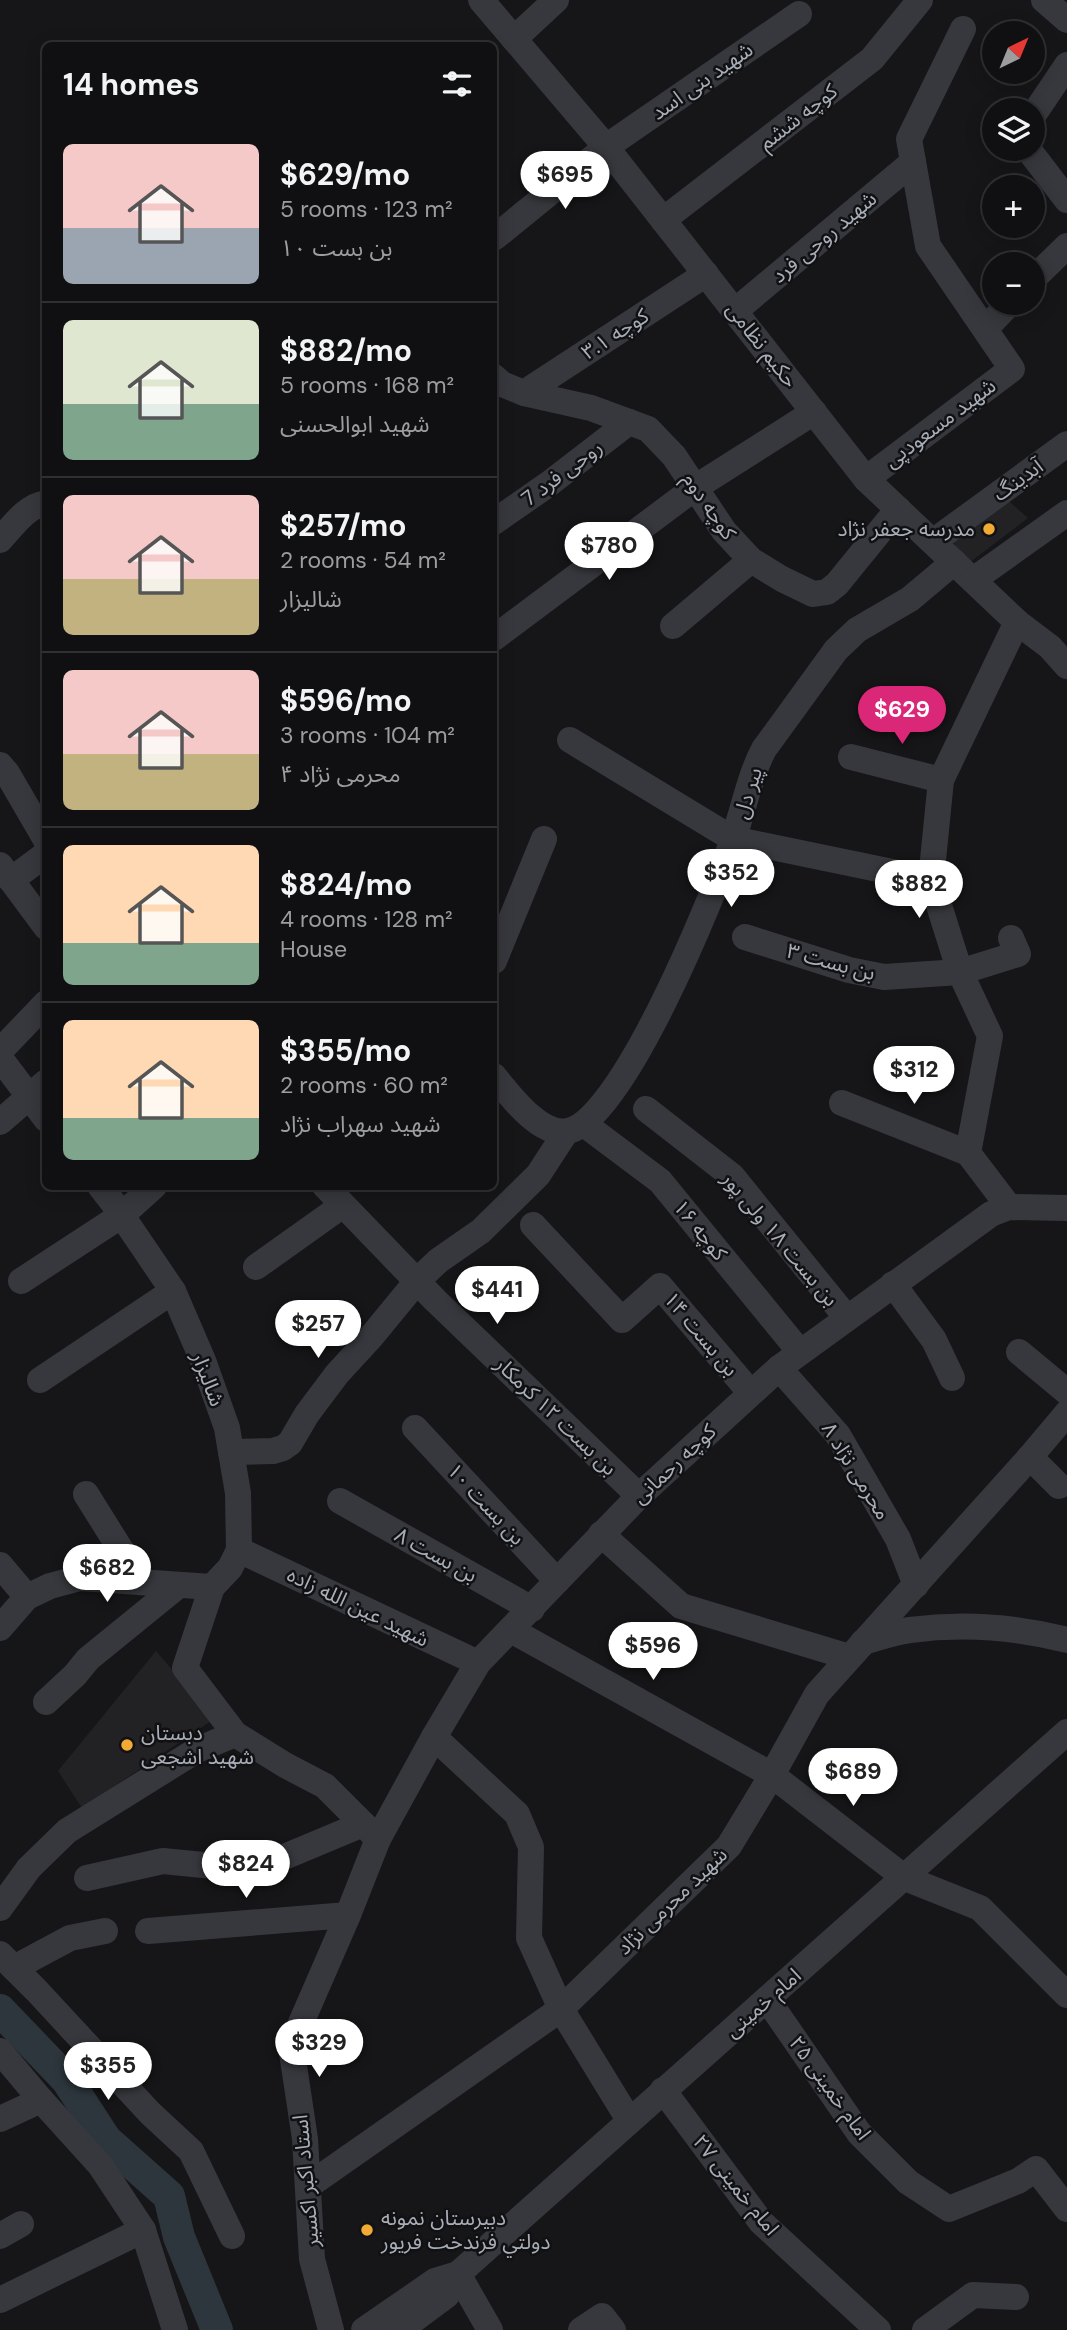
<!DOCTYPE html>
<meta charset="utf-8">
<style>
body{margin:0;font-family:"DM Sans","Noto Sans Arabic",sans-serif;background:#1e1e20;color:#f1f3f6;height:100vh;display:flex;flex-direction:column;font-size:26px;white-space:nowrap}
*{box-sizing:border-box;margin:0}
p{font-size:23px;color:#9c9d9f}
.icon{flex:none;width:38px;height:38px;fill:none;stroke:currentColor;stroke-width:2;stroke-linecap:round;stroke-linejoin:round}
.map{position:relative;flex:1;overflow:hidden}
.drawer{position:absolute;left:42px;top:42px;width:455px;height:1148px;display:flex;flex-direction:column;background:#101012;border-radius:10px;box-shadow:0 4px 18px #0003,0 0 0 2px #303032}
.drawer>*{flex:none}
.needle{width:46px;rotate:43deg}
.controls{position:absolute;left:982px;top:21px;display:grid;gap:14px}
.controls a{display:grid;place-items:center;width:63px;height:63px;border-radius:50%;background:#101012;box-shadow:0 4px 18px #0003,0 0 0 2px #303032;font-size:35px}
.price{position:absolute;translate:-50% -60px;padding:0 16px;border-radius:24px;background:#fff;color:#222;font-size:23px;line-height:46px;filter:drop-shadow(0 2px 4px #0008)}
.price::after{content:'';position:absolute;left:50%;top:42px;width:21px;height:16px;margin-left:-10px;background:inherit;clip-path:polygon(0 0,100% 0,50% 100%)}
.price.current{background:#db2777;color:#fff}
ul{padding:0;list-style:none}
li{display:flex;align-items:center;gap:21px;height:175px;padding:0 21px}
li+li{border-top:2px solid #303032}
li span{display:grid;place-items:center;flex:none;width:196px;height:140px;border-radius:10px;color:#555}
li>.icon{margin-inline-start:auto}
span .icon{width:84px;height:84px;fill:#fffc;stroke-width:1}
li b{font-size:30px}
h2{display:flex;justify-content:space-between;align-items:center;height:84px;padding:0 21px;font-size:30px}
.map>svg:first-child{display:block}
</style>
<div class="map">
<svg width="1067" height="2330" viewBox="0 0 1067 2330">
<rect width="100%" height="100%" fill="#161618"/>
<g fill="#222225">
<path d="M1003 496 1028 518 969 563 951 540Z"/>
<path d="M156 1651 214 1719 82 1808 58 1771Z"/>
</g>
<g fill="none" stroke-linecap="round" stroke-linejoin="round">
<path stroke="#2c363c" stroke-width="32" d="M0 2010 67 2080 106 2140 169 2196 179 2237 217 2330"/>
<g stroke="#37383d" stroke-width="26">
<path d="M481 0 606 147 866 479 1017 622 1050 647 1067 666"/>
<path d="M1044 0 1067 20"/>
<path d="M514 39 556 0"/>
<path d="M1032 117 1067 65"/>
<path d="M1028 149 1067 200"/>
<path d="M663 220 872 59 920 0"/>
<path d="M494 238 606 147 799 14"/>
<path d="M1032 280 1067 246"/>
<path d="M735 311 913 162"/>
<path d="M985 329 1010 303"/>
<path d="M494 377 502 384 524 393 591 408 648 429 674 456 724 531 751 560 782 579 813 594 827 592 837 584 898 509"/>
<path d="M524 393 706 274"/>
<path d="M866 479 1012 369 928 246 909 139 963 29"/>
<path d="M494 522 550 483 629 422"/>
<path d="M0 540C13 526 26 506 46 503"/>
<path d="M934 541 1067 444"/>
<path d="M973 580 1067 513"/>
<path d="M673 626 751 560"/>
<path d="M494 638 696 487 814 412"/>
<path d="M570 740 733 839 931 880"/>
<path d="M851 757 941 780"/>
<path d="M0 765 7 773 46 840"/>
<path d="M0 865 46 927"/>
<path d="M11 880 46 854"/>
<path d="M745 937 849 970 884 977 960 972 1018 954 1011 938"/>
<path d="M494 961 544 839"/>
<path d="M0 1051 46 1003"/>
<path d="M0 1058 46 1119"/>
<path d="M494 1076C509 1094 540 1137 568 1131 623 1120 714 894 733 839 744 809 749 777 764 749L836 650 857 630 910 599 954 562"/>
<path d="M842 1103 968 1153"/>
<path d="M646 1109 732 1176 847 1318"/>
<path d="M0 1122 46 1082"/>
<path d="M584 1124 660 1181 800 1352"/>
<path d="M100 1186 114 1204 173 1291 204 1363 227 1428 231 1452 238 1493 239 1550 230 1568 212 1587 185 1668 235 1734 285 1765 325 1786 378 1839"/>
<path d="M325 1186 435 1300 639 1496"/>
<path d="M1009 1207 968 1153 990 1036 960 972 931 880 941 780 1017 622"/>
<path d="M533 1225 622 1320 660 1286 750 1392"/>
<path d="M256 1267 343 1205"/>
<path d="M21 1281 122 1215 154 1186"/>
<path d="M893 1284 934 1340 952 1378"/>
<path d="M1019 1352 1067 1392"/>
<path d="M779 1368 838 1435 898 1539 916 1585"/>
<path d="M40 1380 173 1291"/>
<path d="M415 1428 557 1581"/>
<path d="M231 1452 273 1451 283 1448 290 1443 307 1414 337 1374 371 1337 417 1281 438 1261 481 1231 538 1175 566 1132"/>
<path d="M1030 1457 1059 1486"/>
<path d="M86 1494 141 1582"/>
<path d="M340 1501 532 1609"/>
<path d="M601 1534 681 1606 849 1657"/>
<path d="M239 1550 478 1663"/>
<path d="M0 1565 27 1597"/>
<path d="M0 1628 27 1597 50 1586 80 1578 212 1587"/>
<path d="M511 1630 772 1775 905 1878 980 1908 1067 1995"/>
<path d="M863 1642C878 1638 894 1632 910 1630 963 1623 1016 1627 1067 1640"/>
<path d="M46 1702 75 1675 88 1659 179 1585"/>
<path d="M434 1737 517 1814 531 1847 529 1938 561 2009 629 2120"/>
<path d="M87 1878 163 1861 253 1870 363 1824"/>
<path d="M0 1908 29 1868 67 1831 197 1750 235 1734"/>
<path d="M148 1931 348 1915"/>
<path d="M0 1954 37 1991 150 2113 191 2151 232 2236"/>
<path d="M14 1968 70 1938 105 1931"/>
<path d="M767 1999 859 2133 908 2182 949 2209 1018 2181 1036 2169 1067 2209"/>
<path d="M0 2051 41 2100 100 2165 143 2230 175 2330"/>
<path d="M663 2090 761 2222 878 2330"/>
<path d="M0 2119 41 2100"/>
<path d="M308 2186 561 2009 729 1846 772 1775 817 1694 1030 1457 1067 1413"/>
<path d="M0 2236 21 2224"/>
<path d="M458 2274 490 2330"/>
<path d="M0 2300 143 2230"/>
<path d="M331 2330 312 2259 305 2139 291 2046 348 1915 378 1839 434 1737 478 1663 639 1496 779 1368 991 1214 1009 1207 1067 1208"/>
<path d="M364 2330 435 2281 458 2274"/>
<path d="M400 2330 447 2295 458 2274 1067 1732"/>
<path d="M581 2330 602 2316 613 2330"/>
<path d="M925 2330 973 2295 1016 2297"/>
</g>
</g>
<g fill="#f1ab35" stroke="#111113" stroke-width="2.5">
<circle cx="989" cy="529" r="7"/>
<circle cx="127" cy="1745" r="7"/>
<circle cx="367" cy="2230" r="7"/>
</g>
<g text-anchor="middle" stroke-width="5" stroke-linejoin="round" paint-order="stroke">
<g font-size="21" fill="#a8aeb8" stroke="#111113">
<text transform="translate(702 81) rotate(-35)" y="7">شهید بنی اسد</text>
<text transform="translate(798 117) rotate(-38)" y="7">کوچه ششم</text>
<text transform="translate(824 237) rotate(-40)" y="7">شهید روحی فرد</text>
<text transform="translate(615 334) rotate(-33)" y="7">کوچه ۳.۱</text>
<text transform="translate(762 345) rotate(52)" y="7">حکیم نظامی</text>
<text transform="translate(940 423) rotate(-37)" y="7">شهید مسعودپی</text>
<text transform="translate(562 473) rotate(-37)" y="7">روحی فرد 7</text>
<text transform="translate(1018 480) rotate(-36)" y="7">آبدینگ</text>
<text transform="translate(709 506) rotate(55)" y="7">کوچه دوم</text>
<text transform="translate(748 793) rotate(-73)" y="7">پیر دل</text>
<text transform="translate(831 962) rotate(15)" y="7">بن بست ۳</text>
<text transform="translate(700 1230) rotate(51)" y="7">کوچه ۱۶</text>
<text transform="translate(780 1239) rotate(50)" y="7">بن بست ۱۸ ولی پور</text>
<text transform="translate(701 1334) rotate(50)" y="7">بن بست ۱۴</text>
<text transform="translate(208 1379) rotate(69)" y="7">شالیزار</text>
<text transform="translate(556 1416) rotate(44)" y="7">بن بست ۱۲ کرمکار</text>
<text transform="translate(674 1464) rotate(-43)" y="7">کوچه رحمانی</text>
<text transform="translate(856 1471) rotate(58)" y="7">محرمی نژاد ۸</text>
<text transform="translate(486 1504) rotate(47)" y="7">بن بست ۱۰</text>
<text transform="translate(436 1555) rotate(29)" y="7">بن بست ۸</text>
<text transform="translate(358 1607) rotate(26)" y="7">شهید عین الله زاده</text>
<text transform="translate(672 1901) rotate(-44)" y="7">شهید محرمی نژاد</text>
<text transform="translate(763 2003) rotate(-41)" y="7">امام خمینی</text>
<text transform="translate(830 2088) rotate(54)" y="7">امام خمینی ۲۵</text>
<text transform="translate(306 2181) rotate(-95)" y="7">استاد اکبر اکسیر</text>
<text transform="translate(736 2185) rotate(51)" y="7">امام خمینی ۲۷</text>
</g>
<g font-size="21" fill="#a8aeb8" stroke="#111113" text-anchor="start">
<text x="975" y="536" text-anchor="end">مدرسه جعفر نژاد</text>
<text x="141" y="1740">دبستان<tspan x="141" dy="24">شهید اشجعی</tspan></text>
<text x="381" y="2225">دبیرستان نمونه<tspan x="381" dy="24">دولتي فرندخت فريور</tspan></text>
</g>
</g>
</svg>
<div class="controls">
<a><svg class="needle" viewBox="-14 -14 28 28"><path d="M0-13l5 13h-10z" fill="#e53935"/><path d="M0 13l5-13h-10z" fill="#9c9d9f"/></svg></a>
<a><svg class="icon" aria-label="layers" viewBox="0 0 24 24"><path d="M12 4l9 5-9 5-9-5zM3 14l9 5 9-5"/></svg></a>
<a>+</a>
<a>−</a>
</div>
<b class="price" style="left:565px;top:211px">$695</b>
<b class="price" style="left:609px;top:582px">$780</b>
<b class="price current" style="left:902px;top:746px">$629</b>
<b class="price" style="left:731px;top:909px">$352</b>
<b class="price" style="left:919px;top:920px">$882</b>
<b class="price" style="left:914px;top:1106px">$312</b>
<b class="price" style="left:497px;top:1326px">$441</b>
<b class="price" style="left:318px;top:1360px">$257</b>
<b class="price" style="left:107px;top:1604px">$682</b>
<b class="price" style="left:653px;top:1682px">$596</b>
<b class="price" style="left:853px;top:1808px">$689</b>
<b class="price" style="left:246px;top:1900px">$824</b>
<b class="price" style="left:319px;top:2079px">$329</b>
<b class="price" style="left:108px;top:2102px">$355</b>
<section class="drawer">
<h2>14 homes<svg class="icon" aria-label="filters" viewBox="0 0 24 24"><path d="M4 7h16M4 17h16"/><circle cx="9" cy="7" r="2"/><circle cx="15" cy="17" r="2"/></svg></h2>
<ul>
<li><span style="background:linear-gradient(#f6c9c9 60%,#9aa5b1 0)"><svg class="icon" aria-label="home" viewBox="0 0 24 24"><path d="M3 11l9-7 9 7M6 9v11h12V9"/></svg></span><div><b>$629/mo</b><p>5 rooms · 123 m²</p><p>بن بست ۱۰</p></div></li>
<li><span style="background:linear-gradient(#dfe7d0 60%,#7fa58c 0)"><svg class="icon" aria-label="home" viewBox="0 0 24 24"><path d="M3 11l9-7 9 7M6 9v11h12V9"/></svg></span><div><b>$882/mo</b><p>5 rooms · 168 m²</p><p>شهید ابوالحسنی</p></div></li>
<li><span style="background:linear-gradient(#f6c9c9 60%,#c2b280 0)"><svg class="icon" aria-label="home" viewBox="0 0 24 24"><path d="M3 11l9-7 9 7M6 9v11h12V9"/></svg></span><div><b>$257/mo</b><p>2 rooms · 54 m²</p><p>شالیزار</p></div></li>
<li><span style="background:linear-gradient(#f6c9c9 60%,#c2b280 0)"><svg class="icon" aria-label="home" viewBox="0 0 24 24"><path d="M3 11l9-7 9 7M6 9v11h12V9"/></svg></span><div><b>$596/mo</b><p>3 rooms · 104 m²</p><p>محرمی نژاد ۴</p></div></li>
<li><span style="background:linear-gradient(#ffd9b3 70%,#7fa58c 0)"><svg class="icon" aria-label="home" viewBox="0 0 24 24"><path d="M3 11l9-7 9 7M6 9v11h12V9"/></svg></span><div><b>$824/mo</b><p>4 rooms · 128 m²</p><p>House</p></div></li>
<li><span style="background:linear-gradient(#ffd9b3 70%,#7fa58c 0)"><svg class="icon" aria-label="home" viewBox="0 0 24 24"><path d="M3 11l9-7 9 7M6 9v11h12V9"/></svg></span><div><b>$355/mo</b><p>2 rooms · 60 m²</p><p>شهید سهراب نژاد</p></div></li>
</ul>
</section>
</div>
